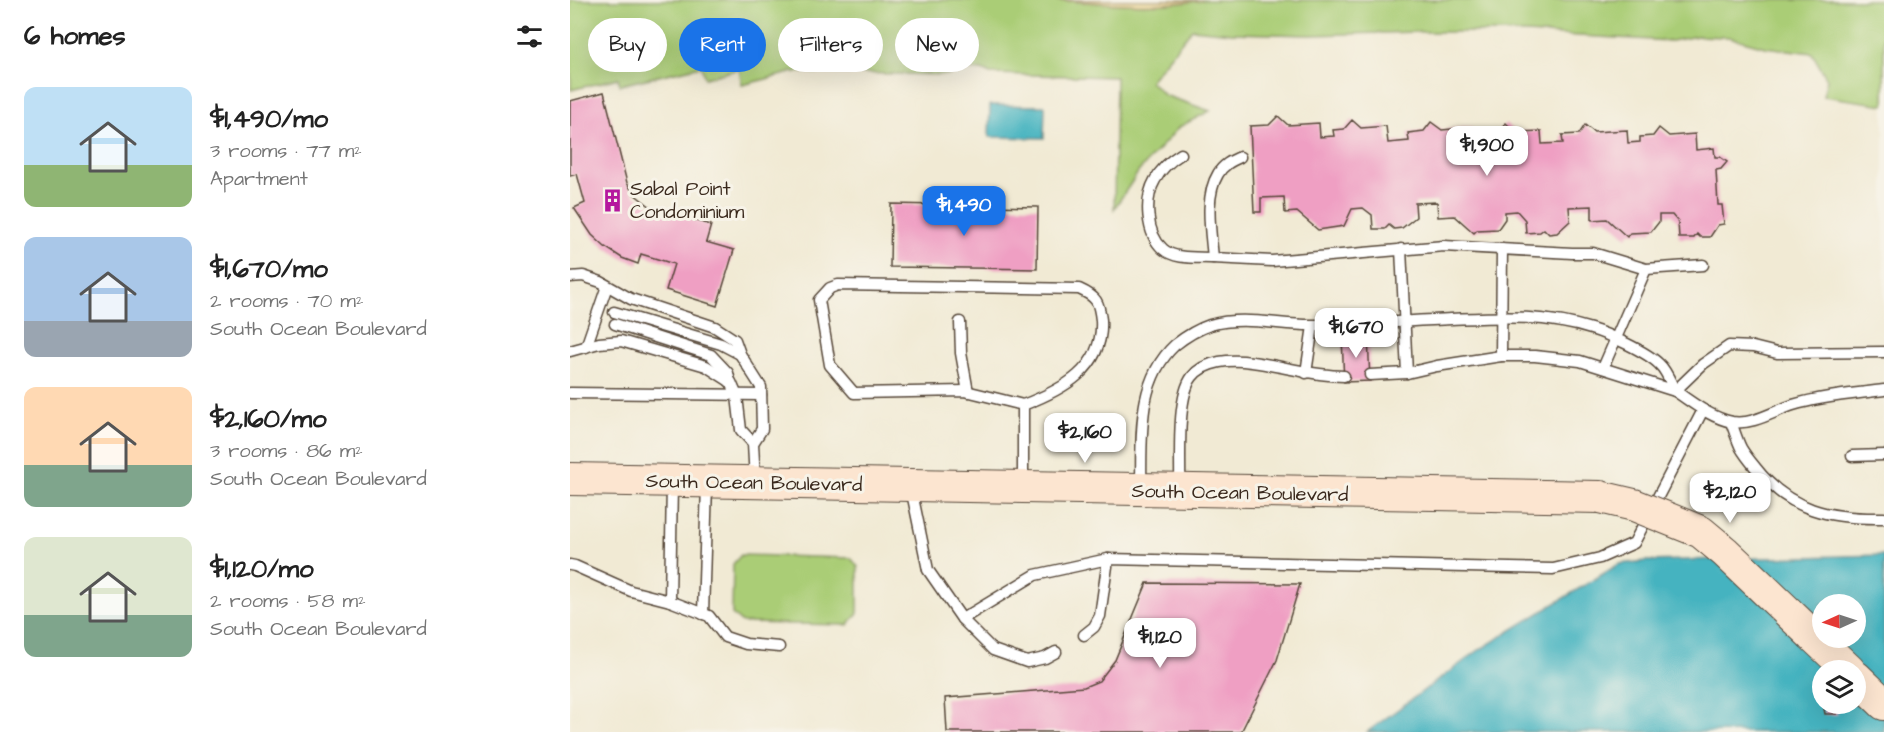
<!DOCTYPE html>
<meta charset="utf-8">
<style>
body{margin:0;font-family:"Architects Daughter",sans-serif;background:#f2f2f2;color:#222;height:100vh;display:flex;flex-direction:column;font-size:22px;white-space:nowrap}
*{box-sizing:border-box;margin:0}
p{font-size:20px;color:#767676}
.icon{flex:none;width:33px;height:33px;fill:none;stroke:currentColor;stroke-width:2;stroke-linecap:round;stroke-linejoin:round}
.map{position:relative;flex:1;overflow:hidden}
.side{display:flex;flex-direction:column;background:#fff;width:570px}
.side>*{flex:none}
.hud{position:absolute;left:18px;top:18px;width:570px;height:54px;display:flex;gap:12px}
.needle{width:39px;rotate:267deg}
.controls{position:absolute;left:1242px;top:594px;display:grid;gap:12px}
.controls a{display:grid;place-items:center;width:54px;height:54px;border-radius:50%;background:#fff;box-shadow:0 6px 24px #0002;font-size:30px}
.price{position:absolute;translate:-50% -51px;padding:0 14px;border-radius:12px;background:#fff;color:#222;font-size:20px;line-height:39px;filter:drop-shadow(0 2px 3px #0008)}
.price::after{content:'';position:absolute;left:50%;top:36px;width:18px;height:14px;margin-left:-9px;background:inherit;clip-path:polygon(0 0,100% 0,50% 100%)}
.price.current{background:#1a73e8;color:#fff}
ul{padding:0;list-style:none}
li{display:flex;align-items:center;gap:18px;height:150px;padding:0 24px}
li span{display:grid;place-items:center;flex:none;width:168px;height:120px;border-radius:12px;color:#555}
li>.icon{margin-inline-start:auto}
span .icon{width:72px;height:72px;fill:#fffc;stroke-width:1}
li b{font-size:26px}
h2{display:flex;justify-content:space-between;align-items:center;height:72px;padding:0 24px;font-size:26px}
.pill{padding:0 21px;border-radius:27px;background:#fff;box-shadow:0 6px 24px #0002;font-size:21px;line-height:54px}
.pill.current{background:#1a73e8;color:#fff}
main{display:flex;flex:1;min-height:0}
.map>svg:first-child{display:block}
</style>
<main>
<section class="side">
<h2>6 homes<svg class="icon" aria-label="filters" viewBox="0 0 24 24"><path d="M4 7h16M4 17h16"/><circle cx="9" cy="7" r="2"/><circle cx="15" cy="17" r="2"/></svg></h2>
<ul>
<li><span style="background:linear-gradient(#bfe0f5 65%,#8fb573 0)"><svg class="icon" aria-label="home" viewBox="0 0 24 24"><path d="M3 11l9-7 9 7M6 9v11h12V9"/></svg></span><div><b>$1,490/mo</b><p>3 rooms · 77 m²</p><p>Apartment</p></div></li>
<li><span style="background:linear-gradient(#a9c7e8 70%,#9aa5b1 0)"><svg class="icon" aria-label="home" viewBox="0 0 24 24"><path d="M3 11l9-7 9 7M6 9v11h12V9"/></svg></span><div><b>$1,670/mo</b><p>2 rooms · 70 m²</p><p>South Ocean Boulevard</p></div></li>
<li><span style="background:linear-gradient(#ffd9b3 65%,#7fa58c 0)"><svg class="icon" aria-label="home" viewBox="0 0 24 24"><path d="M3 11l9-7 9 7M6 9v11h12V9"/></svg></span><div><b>$2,160/mo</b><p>3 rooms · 86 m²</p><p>South Ocean Boulevard</p></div></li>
<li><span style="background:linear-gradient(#dfe7d0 65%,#7fa58c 0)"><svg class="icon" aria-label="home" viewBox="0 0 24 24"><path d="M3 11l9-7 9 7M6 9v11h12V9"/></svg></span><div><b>$1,120/mo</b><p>2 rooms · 58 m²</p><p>South Ocean Boulevard</p></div></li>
</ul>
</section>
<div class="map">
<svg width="1314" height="732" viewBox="0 0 1314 732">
<rect width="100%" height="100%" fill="#f7f3e8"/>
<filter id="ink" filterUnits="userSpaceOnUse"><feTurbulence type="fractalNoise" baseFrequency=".0167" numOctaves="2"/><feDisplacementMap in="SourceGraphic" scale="12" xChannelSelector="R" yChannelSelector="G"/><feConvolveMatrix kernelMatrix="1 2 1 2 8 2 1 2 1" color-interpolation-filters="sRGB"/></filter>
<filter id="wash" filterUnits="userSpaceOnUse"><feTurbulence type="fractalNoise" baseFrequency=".008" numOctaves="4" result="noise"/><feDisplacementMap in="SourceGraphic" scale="24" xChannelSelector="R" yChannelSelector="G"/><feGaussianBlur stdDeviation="1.35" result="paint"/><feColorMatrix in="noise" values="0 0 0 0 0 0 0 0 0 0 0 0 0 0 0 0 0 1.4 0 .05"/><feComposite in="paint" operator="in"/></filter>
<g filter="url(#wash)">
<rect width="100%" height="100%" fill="#f1ead4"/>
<g fill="#aacd76" stroke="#727c4a" stroke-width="1.5">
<path d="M0 0H477C529 2 581 9 632 0H1314V105L1253 96 1257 79 1242 53 1195 47 1159 37 1127 36 1101 41 935 32H847L740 35 662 33 622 29 580 81 594 95 640 111 609 127 569 171 544 209 546 77 420 74 412 70 381 69 380 75 224 72 172 85 169 69 135 78 131 66 50 85 48 78 1 90Z"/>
<path d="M171 555 281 558 288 567V613L278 625 172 623 162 614 163 564Z"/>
</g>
<path fill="#eeda9e" stroke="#94825e" stroke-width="1.5" d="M477 0H632C581 9 529 2 477 0Z"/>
<g fill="#45b3c0" stroke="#406e6f" stroke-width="1.5" fill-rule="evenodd">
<path d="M420 105 475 106 474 138 419 137Z"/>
<path d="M1314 555V732H797L909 650 1049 564 1076 561ZM1252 604H1286V638H1252ZM1252 670H1286V704H1252Z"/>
</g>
<g id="blocks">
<g fill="#ef9fc3">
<path d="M34 92 57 183 64 194 81 207 141 225 136 242 164 250 147 306 96 290 104 264 71 254 68 264 52 258 35 247 22 235 4 208 15 203 7 174 0 176V101Z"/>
<path d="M708 116 718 125 749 123 750 137 764 136 763 130 774 129 782 120 791 128 816 126 818 143 839 141 838 133 854 131 861 122 872 130 902 127 903 141 917 140 916 134 927 133 936 123 945 132 971 131 972 144 993 143 992 135 1009 134 1015 125 1024 132 1057 130 1058 143 1070 142V137L1083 136 1089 128 1099 136 1125 134 1126 150 1144 148 1145 157H1150L1157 162 1151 169 1146 170 1148 205H1152L1154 224 1148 225 1140 237H1130L1127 234 1124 238H1109L1108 222 1102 215H1089V222L1081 232 1060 233 1057 237 1037 219 1022 220V206L999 207 1000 221 987 233 979 234 974 229 970 232 956 233 955 220 947 211 935 212V219L928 229 907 230 904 233 885 216 868 217 867 202 845 203 846 217 832 228 824 229 819 225 815 229H803L802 215 793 208 782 209 774 226 748 230 727 212 715 213 714 197 691 198V212H684L680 126 699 125Z"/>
<path d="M321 204 468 207 467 269 320 267Z"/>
<path d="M798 336 800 381 774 382 772 337Z"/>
<path d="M577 583 730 584 707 660 671 732H377L375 698 514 687 529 681 545 660Z"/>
<path d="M1253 704H1267V714H1255Z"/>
</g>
</g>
</g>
<g filter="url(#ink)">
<use href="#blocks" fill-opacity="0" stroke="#564739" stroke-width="1.5"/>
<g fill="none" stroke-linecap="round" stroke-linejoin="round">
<defs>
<g id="service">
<path d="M611 154C601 160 591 169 585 180 574 199 576 234 593 249 605 260 628 257 643 258"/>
<path d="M670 157C661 161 653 165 648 174 634 197 641 233 643 258L702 261 874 246 1002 253H1023L1076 269 1133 265"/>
<path d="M831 249 837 373"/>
<path d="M0 277 13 276 31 282 61 299 145 327 165 340 170 354 191 387 192 429 183 443 185 481"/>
<path d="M44 312 151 344 170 354"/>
<path d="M390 322 391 353 398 392"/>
<path d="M45 324 141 355 158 373 160 382"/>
<path d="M16 347 37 286"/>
<path d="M0 351 29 343 51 341 136 366 161 382 167 396 171 430 183 443"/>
<path d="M1314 352 1207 353 1183 347 1159 346 1133 364 1105 391C1122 402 1141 418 1162 422 1184 425 1204 411 1223 405 1253 396 1284 394 1314 390"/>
<path d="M931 356 932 249"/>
<path d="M1033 368 1076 269"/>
<path d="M736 373 743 326"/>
<path d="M0 393 191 395"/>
<path d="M453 405C492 390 534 369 531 320 529 302 527 297 509 289L268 285 260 288 249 300 260 365 284 393 396 391 453 405V484"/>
<path d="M1161 422C1164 430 1167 440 1171 448 1175 455 1180 461 1185 467 1219 511 1261 519 1314 518"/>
<path d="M1282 456 1314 455"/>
<path d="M571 487C572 439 566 381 605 345 615 337 628 329 640 325 674 315 711 326 745 325 790 325 836 321 881 319 931 317 972 314 1021 329 1038 334 1077 352 1089 364 1096 370 1101 383 1105 391L1010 361 965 356H931L867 366 837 373 800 375"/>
<path d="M610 487C611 461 606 398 622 377 635 360 662 359 682 362 713 366 742 376 774 376"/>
<path d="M341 488 358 570 392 619 423 650 457 662 475 658 486 652"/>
<path d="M0 565 5 566 61 591 100 601 139 616 155 637 176 644 209 647"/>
<path d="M100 601 102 484"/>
<path d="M133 614 137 485"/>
<path d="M392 619 465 575 538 559 983 569 1030 558 1064 543 1133 410"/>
<path d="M514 635 524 627 530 616 538 559"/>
</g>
<g id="secondary">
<path d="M0 479 1030 497"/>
<path d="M1243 636 1279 670"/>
<path d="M1286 677 1314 704"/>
</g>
</defs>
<use href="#service" stroke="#564739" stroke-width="13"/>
<use href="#secondary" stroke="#564739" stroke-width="34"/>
<use href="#service" stroke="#fff" stroke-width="10"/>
<use href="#secondary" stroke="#fce5d0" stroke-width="32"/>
<defs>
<path id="secondary-bridge" d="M1030 497 1064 505 1131 532 1155 552 1243 636"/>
</defs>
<use href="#secondary-bridge" stroke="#564739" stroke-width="34" stroke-linecap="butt"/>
<use href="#secondary-bridge" stroke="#fce5d0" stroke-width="32"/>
</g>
</g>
<defs>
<symbol id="building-bare" viewBox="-9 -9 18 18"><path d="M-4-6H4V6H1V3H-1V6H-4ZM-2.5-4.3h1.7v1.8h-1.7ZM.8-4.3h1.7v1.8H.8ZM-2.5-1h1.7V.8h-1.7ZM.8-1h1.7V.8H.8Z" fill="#b5179e" stroke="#f7f3e8" stroke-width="2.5" paint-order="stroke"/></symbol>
</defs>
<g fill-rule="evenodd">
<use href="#building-bare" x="26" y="184" width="33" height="33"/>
</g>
<g text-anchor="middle" stroke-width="6" stroke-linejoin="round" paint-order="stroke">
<g font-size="20" fill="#3b2a1e" stroke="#f7f3e8" text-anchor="start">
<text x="60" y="195">Sabal Point<tspan x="60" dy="23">Condominium</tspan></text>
</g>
<g font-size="20" fill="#3b2a1e" stroke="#f7f3e8">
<text transform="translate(184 482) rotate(1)" y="7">South Ocean Boulevard</text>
<text transform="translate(670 492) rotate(1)" y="7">South Ocean Boulevard</text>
</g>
</g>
</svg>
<div class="controls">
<a><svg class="needle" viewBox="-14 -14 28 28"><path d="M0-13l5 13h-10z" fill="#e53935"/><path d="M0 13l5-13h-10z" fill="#767676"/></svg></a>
<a><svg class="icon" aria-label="layers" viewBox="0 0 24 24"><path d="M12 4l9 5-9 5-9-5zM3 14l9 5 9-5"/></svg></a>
</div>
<b class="price" style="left:917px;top:177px">$1,900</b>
<b class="price current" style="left:394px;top:237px">$1,490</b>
<b class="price" style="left:786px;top:359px">$1,670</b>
<b class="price" style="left:515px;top:464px">$2,160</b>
<b class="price" style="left:1160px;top:524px">$2,120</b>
<b class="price" style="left:590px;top:669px">$1,120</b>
<div class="hud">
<a class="pill">Buy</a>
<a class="pill current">Rent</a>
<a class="pill">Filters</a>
<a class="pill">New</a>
</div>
</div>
</main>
